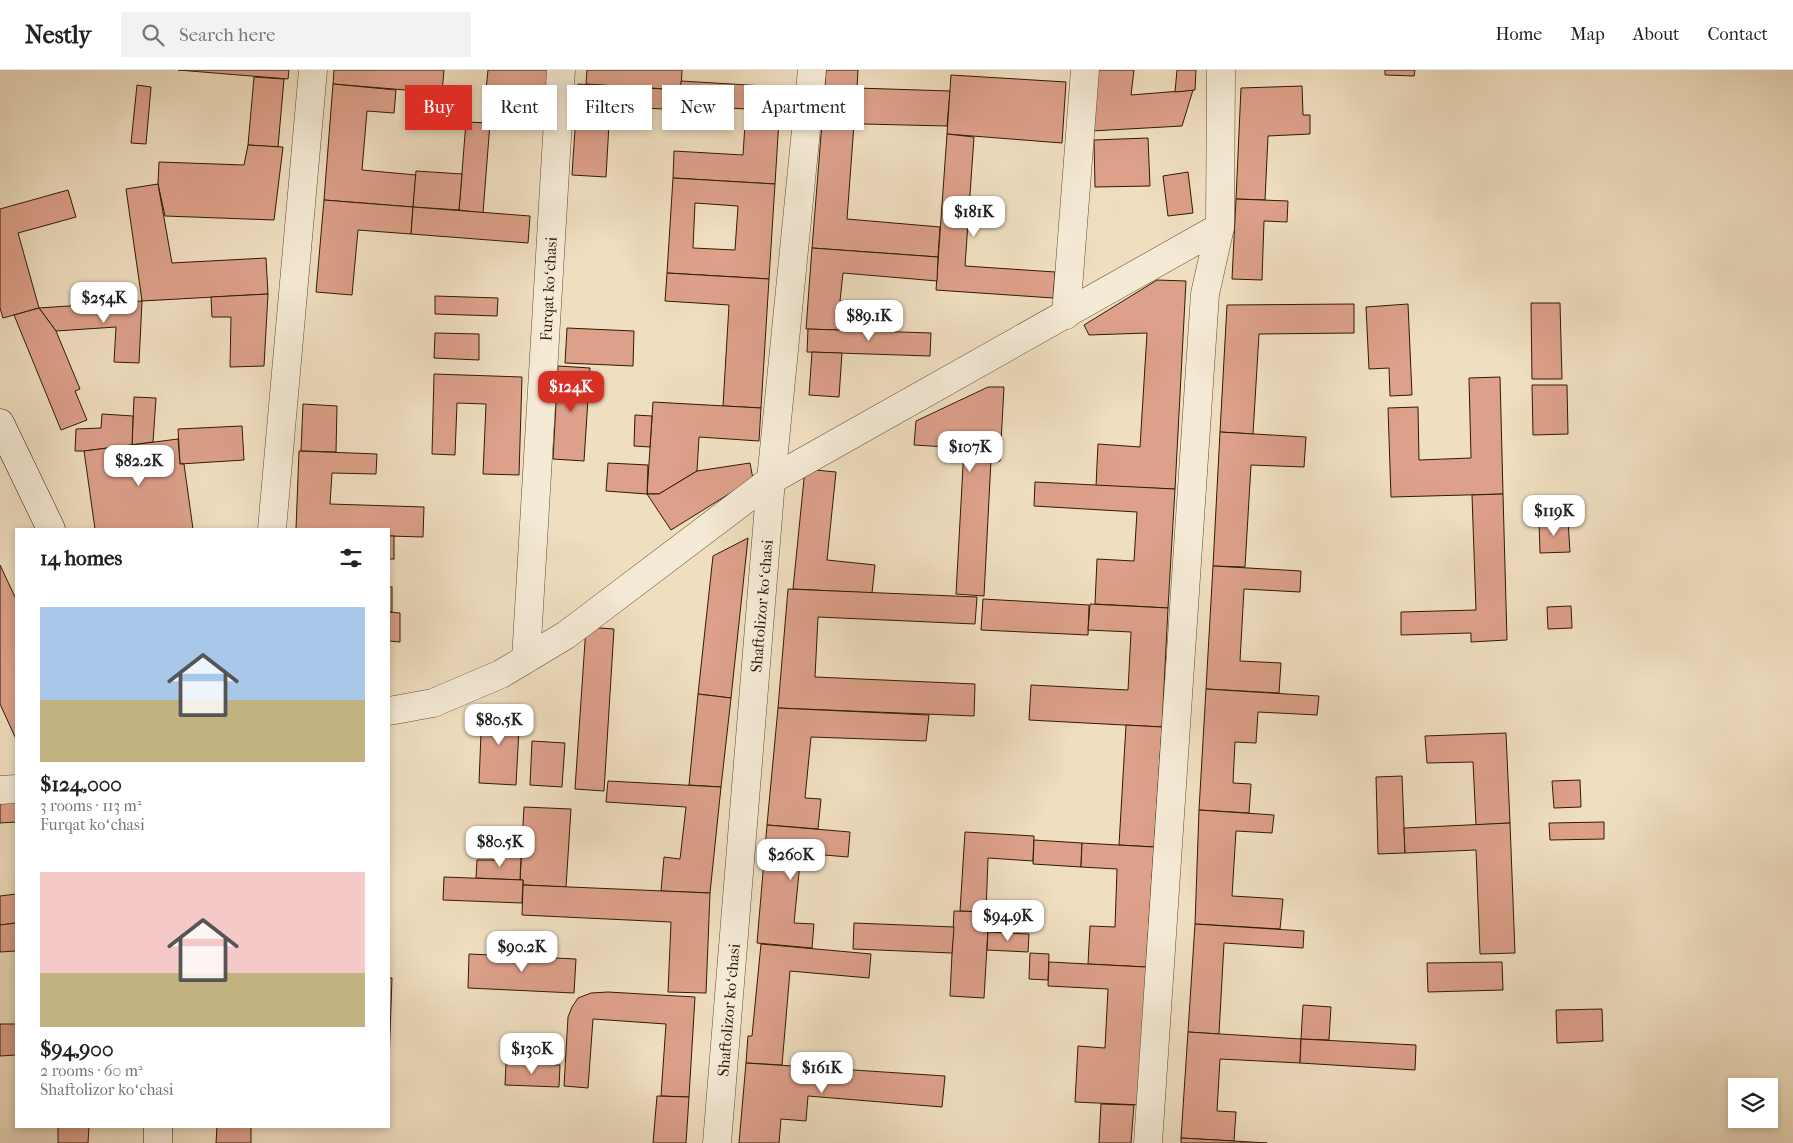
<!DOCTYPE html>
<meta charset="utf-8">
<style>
body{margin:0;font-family:"IM FELL French Canon",serif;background:#f2f2f2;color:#222;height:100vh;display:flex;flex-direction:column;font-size:19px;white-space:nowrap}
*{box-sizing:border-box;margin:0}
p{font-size:16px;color:#767676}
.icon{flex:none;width:28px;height:28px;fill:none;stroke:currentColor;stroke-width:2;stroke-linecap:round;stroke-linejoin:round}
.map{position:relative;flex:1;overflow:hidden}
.side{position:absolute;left:15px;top:458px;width:375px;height:600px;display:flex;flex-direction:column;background:#fff;border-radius:0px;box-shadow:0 2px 8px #0003}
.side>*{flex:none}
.guide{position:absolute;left:405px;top:15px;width:475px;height:45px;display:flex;gap:10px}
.fabs{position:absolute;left:1728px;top:1008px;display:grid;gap:10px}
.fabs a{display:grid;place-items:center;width:50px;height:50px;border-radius:0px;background:#fff;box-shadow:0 2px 8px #0003;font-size:25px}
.price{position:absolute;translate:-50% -42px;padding:0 11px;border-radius:10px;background:#fff;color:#222;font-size:16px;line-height:32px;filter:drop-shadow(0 1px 2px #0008)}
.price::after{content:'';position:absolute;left:50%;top:30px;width:15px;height:11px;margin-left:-8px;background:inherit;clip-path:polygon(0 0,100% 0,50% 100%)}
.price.active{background:#d93025;color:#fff}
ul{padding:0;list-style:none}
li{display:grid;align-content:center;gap:10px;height:265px;padding:0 25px}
li span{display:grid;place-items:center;height:155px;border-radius:0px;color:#555}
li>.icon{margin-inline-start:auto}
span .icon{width:90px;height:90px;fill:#fffc;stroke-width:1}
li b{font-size:21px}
h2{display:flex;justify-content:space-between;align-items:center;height:60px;padding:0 25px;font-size:21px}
.pill{padding:0 18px;border-radius:0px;background:#fff;box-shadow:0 2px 8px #0003;font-size:18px;line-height:45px}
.pill.active{background:#d93025;color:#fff}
header{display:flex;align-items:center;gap:30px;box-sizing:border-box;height:70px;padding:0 25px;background:#fff;border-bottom:1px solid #e0e0e0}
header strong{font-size:24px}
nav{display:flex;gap:28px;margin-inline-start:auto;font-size:18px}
.search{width:350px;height:45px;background:#f2f2f2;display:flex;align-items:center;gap:12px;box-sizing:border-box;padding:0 18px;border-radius:0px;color:#767676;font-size:19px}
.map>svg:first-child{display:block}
</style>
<header>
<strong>Nestly</strong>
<div class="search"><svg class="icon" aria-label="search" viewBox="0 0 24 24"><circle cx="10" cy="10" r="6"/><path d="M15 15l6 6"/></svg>Search here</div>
<nav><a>Home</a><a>Map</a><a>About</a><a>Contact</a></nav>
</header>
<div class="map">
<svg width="1793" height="1073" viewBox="0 0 1793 1073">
<rect width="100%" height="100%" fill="#efdec0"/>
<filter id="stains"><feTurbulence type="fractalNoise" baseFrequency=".004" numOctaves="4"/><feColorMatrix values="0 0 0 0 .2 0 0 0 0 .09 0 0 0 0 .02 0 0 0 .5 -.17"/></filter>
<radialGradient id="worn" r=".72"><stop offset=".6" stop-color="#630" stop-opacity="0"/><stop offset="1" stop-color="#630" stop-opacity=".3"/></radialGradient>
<g fill="#dda08a" stroke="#2f1b01" fill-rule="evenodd">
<path d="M178 0H289L288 9Z"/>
<path d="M334 0H444L442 23 333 14Z"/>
<path d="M488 0H548L545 35 485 30Z"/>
<path d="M587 0H682L681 20 586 14Z"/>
<path d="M826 0H858L857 18 950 21 947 56 822 53Z"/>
<path d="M1097 0H1134L1131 25 1193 20 1182 56 1091 61Z"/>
<path d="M1177 0H1196L1195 20 1175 22Z"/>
<path d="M1385 0H1415L1414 6 1385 5Z"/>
<path d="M951 5 1066 12 1062 73 947 64Z"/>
<path d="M254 7 284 9 278 77 248 75Z"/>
<path d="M681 11 781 17 775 114 673 108 674 81 743 85 746 39 680 35Z"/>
<path d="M333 14 396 20 394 43 367 41 362 100 416 105 413 137 324 130Z"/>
<path d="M578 14 681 20 680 40 610 36 606 107 572 105Z"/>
<path d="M137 15 151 17 146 74 131 73Z"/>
<path d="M1302 16 1303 45H1310V64L1268 66 1265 130 1236 129 1241 18Z"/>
<path d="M466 52 490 53 483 143 459 140Z"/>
<path d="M822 53 854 54 847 149 940 157 938 187 812 178Z"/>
<path d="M947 64 974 67 965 196 1055 202 1053 228 936 220Z"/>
<path d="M1148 68 1150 116 1095 117 1094 70Z"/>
<path d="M248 75 283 77 274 150 165 146 158 114 159 92 244 95Z"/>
<path d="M416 101 462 104 459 140 413 137Z"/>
<path d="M1188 102 1193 143 1168 146 1163 106Z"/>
<path d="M673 108 775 114 769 209 667 203ZM695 133 738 136 735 180 693 178Z"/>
<path d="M158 114 172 193 266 188 268 224 142 231 126 119Z"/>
<path d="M68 120 76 147 18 163 39 238 3 248 0 238V139Z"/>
<path d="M1236 129 1288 131 1287 152 1264 151 1262 210 1232 209Z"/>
<path d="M324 130 413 137 411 164 358 160 352 225 316 222Z"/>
<path d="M413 137 530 146 528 173 411 164Z"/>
<path d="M812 178 938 187 937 211 843 203 840 231 895 235 893 262 806 259Z"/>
<path d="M667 203 769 209 761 338 723 336 729 235 665 231Z"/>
<path d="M1157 210 1186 211 1175 419 1096 416 1098 374 1140 377 1147 263 1089 265 1084 255Z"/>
<path d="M268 224 264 296 230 297 231 247H212L211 227Z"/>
<path d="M435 226 498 228 497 246 435 244Z"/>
<path d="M142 231 139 293 114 292 116 257 56 261 39 238Z"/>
<path d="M1531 233H1560L1562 309H1532Z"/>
<path d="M1354 234V263L1259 264 1253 364 1220 362 1227 235Z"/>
<path d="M1408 234 1412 325 1390 326 1389 298 1369 299 1366 237Z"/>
<path d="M39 238 56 261 80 319 75 321 87 350 61 360 14 245Z"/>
<path d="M567 258 634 261 633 296 565 293Z"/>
<path d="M808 259 931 263 930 286 807 282Z"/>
<path d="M435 263 479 264V290L434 288Z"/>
<path d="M812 282 842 283 839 327 809 325Z"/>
<path d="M558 296 590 298 584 391 553 389Z"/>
<path d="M434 304 522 307 519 405 483 404 486 334 457 333 455 385 432 384Z"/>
<path d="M1500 307 1503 424 1391 427 1388 338 1418 337 1419 390 1471 388 1469 308Z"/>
<path d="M1532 315H1567L1568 364 1533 365Z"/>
<path d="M988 317H1004L1000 391 991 390 984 526 956 524 964 378 914 375 916 351Z"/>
<path d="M134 327 156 328 153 372 132 375Z"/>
<path d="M653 332 761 338 759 371 699 367 697 401 659 424H647Z"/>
<path d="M303 334 337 336 336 382 301 381Z"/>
<path d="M102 344 133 346 132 375 84 381H75L76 359 101 358Z"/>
<path d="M635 345 652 346 650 377 634 376Z"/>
<path d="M242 356 244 390 180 394 178 359Z"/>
<path d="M1220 362 1306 367 1304 397 1251 395 1245 497 1213 496Z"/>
<path d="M178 369 180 394H184L193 459H95L84 381Z"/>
<path d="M299 381 377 384 376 404 332 403 330 434 424 437 423 467 389 466V459H296Z"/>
<path d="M608 393 648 395 647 424 606 421Z"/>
<path d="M750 393 753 409 671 460 647 424H659L697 401Z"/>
<path d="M805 399 836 402 827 490 875 495 872 523 793 519Z"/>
<path d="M1035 412 1175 419 1168 538 1095 534 1097 489 1134 491 1137 442 1034 436Z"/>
<path d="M1503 424 1507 570 1471 572V563L1401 565V542L1476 540 1472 425Z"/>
<path d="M1568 450 1570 482 1540 483 1539 451Z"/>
<rect x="389" y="466" width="5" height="23"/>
<path d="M748 468 731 628 698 624 713 486Z"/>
<path d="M0 495 16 529V669L0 634Z"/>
<path d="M1213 496 1301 501 1300 522 1244 519 1240 591 1281 593 1279 623 1206 619Z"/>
<rect x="389" y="517" width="3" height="25"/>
<path d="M788 519 977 527 975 554 818 547 815 607 975 614 974 646 778 638Z"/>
<path d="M983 529 1089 535 1088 565 981 560Z"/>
<path d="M1090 534 1168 538 1162 657 1029 650 1031 615 1128 620 1131 562 1088 560Z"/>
<path d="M1571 536 1572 558 1548 559 1547 537Z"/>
<path d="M389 542 400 543V572L389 571Z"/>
<path d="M586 557 614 559 604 721 575 719Z"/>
<path d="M1206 619 1319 626 1317 645 1258 642 1256 673 1235 672 1233 713 1251 714 1249 743 1199 740Z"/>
<path d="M698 624 731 628 721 717 689 715Z"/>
<path d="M482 638 520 640 516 715 479 713Z"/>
<path d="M778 638 929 645 926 671 811 667 805 728 821 729 818 759 767 755Z"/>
<path d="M1126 655 1162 657 1154 777 1119 775Z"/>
<path d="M1506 663 1510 753 1476 755 1473 692 1427 693 1425 666Z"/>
<path d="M532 671 565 673 562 717 530 715Z"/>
<path d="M1402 706 1405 783 1378 784 1376 707Z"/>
<path d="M1580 710 1581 737 1554 738 1552 711Z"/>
<path d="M608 711 721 717 710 823 661 821 664 787 680 789 686 737 606 732Z"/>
<path d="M16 724V752L0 753V725Z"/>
<path d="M524 737 571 739 566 817 523 815V810H520Z"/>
<path d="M1199 740 1274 745 1272 763 1236 761 1232 826 1283 829 1280 859 1195 854Z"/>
<path d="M1604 752V769L1550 770 1549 753Z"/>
<path d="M1510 753 1515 883 1480 884 1476 780 1405 783 1404 758Z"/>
<path d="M767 755 850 762 848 787 801 783 794 853 814 854 812 878 757 873Z"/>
<path d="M965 762 1034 766 1033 791 988 788 986 842 960 841Z"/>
<path d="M1034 770 1082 773 1081 797 1033 794Z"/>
<path d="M1082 773 1154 777 1146 897 1088 894 1090 856 1115 857 1117 799 1081 797Z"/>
<path d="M497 786 521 787 520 810 476 808 477 790H497Z"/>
<path d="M444 807 523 810 522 833 443 830Z"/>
<path d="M523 815 710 823 706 923 668 922 671 852 522 845Z"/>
<path d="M16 824V853L0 855V826Z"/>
<path d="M954 841 989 842 984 928 950 926Z"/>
<path d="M16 853V881L0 882V855Z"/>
<path d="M854 853 954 857 952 883 853 879Z"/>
<path d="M1195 854 1304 861 1303 878 1224 873 1219 964 1188 962Z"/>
<path d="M988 862 1029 864 1028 882 987 880Z"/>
<path d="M761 874 871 884 869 908 790 901 782 995 746 993 748 966H752Z"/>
<path d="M1030 883 1049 884 1048 910 1029 909Z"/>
<path d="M469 884 576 889 574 923 468 918Z"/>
<path d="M1049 892 1146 897 1140 1035 1075 1032 1078 976 1105 978 1108 919 1048 916Z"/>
<path d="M1502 892 1503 920 1428 922 1427 893Z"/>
<path d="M389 908H392L389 994Z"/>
<path d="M608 922 695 927 689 1027 661 1026 666 954 593 949 588 1018 564 1016 568 947 572 937 578 928 591 923Z"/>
<path d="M1303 935 1331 937 1329 970 1301 969Z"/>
<path d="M1602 939 1603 971 1557 973 1556 940Z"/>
<path d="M0 954H16V985L0 986Z"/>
<path d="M1188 962 1301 969 1300 993 1220 989 1217 1041 1236 1042 1234 1071 1181 1068Z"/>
<path d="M1301 969 1416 975 1415 1000 1300 993Z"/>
<path d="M506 993 560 995 559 1017 505 1015Z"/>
<path d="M746 993 945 1006 942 1037 808 1026 806 1051 781 1049 779 1073H739Z"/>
<path d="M657 1026 689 1027 686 1073H653Z"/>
<path d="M1101 1034 1134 1035 1131 1073H1099Z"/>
<path d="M58 1056H89L88 1073H58Z"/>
<path d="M217 1056H251V1073H216Z"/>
<path d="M1181 1068 1234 1071 1267 1073H1181Z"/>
</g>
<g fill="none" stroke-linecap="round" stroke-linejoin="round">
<defs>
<g id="minor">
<path d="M1220 157 1221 0"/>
<path d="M1066 245 1085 0"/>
<path d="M272 459 313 0"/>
<path d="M526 589 561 0"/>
<path d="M389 641 433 633 501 604 566 565 771 410 1220 157 1205 224 1148 1073"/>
<path d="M0 720 16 719"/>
<path d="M717 1073 771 410 812 0"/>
</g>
<g id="secondary">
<path d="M0 353 51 459"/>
<path d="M158 1073V1056"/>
</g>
</defs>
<use href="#minor" stroke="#5f4c31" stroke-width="29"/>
<use href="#secondary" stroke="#2f1b01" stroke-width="29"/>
<use href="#minor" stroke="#f5ead6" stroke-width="28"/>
<use href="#secondary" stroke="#f5ead6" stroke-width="28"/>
</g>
<g text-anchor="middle" stroke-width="4.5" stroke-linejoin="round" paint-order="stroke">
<g font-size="16" fill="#2f1b01" stroke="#f5ead6">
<text transform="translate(548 219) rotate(-87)" y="6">Furqat koʻchasi</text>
<text transform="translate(761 536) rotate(-85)" y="6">Shaftolizor koʻchasi</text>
<text transform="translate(728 940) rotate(-85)" y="6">Shaftolizor koʻchasi</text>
</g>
</g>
<rect width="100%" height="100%" filter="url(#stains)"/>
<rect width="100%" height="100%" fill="url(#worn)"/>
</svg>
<div class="fabs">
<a><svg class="icon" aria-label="layers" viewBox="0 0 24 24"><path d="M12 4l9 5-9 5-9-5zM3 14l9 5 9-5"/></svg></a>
</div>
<b class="price" style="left:974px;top:168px">$181K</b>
<b class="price" style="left:104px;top:254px">$254K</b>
<b class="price" style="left:869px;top:272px">$89.1K</b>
<b class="price active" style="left:571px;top:343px">$124K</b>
<b class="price" style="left:970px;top:403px">$107K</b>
<b class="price" style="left:139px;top:417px">$82.2K</b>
<b class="price" style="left:1554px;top:467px">$119K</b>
<b class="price" style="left:499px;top:676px">$80.5K</b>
<b class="price" style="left:500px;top:798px">$80.5K</b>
<b class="price" style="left:791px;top:811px">$260K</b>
<b class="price" style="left:1008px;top:872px">$94.9K</b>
<b class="price" style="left:522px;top:903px">$90.2K</b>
<b class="price" style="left:532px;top:1005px">$130K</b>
<b class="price" style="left:822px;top:1024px">$161K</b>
<div class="guide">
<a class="pill active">Buy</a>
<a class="pill">Rent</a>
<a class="pill">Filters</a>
<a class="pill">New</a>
<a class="pill">Apartment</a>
</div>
<section class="side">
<h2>14 homes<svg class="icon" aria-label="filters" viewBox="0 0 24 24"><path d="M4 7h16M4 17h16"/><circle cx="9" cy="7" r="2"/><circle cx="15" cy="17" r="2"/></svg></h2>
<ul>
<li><span style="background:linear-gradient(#a9c7e8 60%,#c2b280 0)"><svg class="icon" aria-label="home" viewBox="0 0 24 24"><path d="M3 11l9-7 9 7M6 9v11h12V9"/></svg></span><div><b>$124,000</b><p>3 rooms · 113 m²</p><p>Furqat koʻchasi</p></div></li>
<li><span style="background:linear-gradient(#f6c9c9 65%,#c2b280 0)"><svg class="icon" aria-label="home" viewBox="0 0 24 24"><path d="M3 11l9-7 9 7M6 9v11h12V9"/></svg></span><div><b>$94,900</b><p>2 rooms · 60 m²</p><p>Shaftolizor koʻchasi</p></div></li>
</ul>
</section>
</div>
